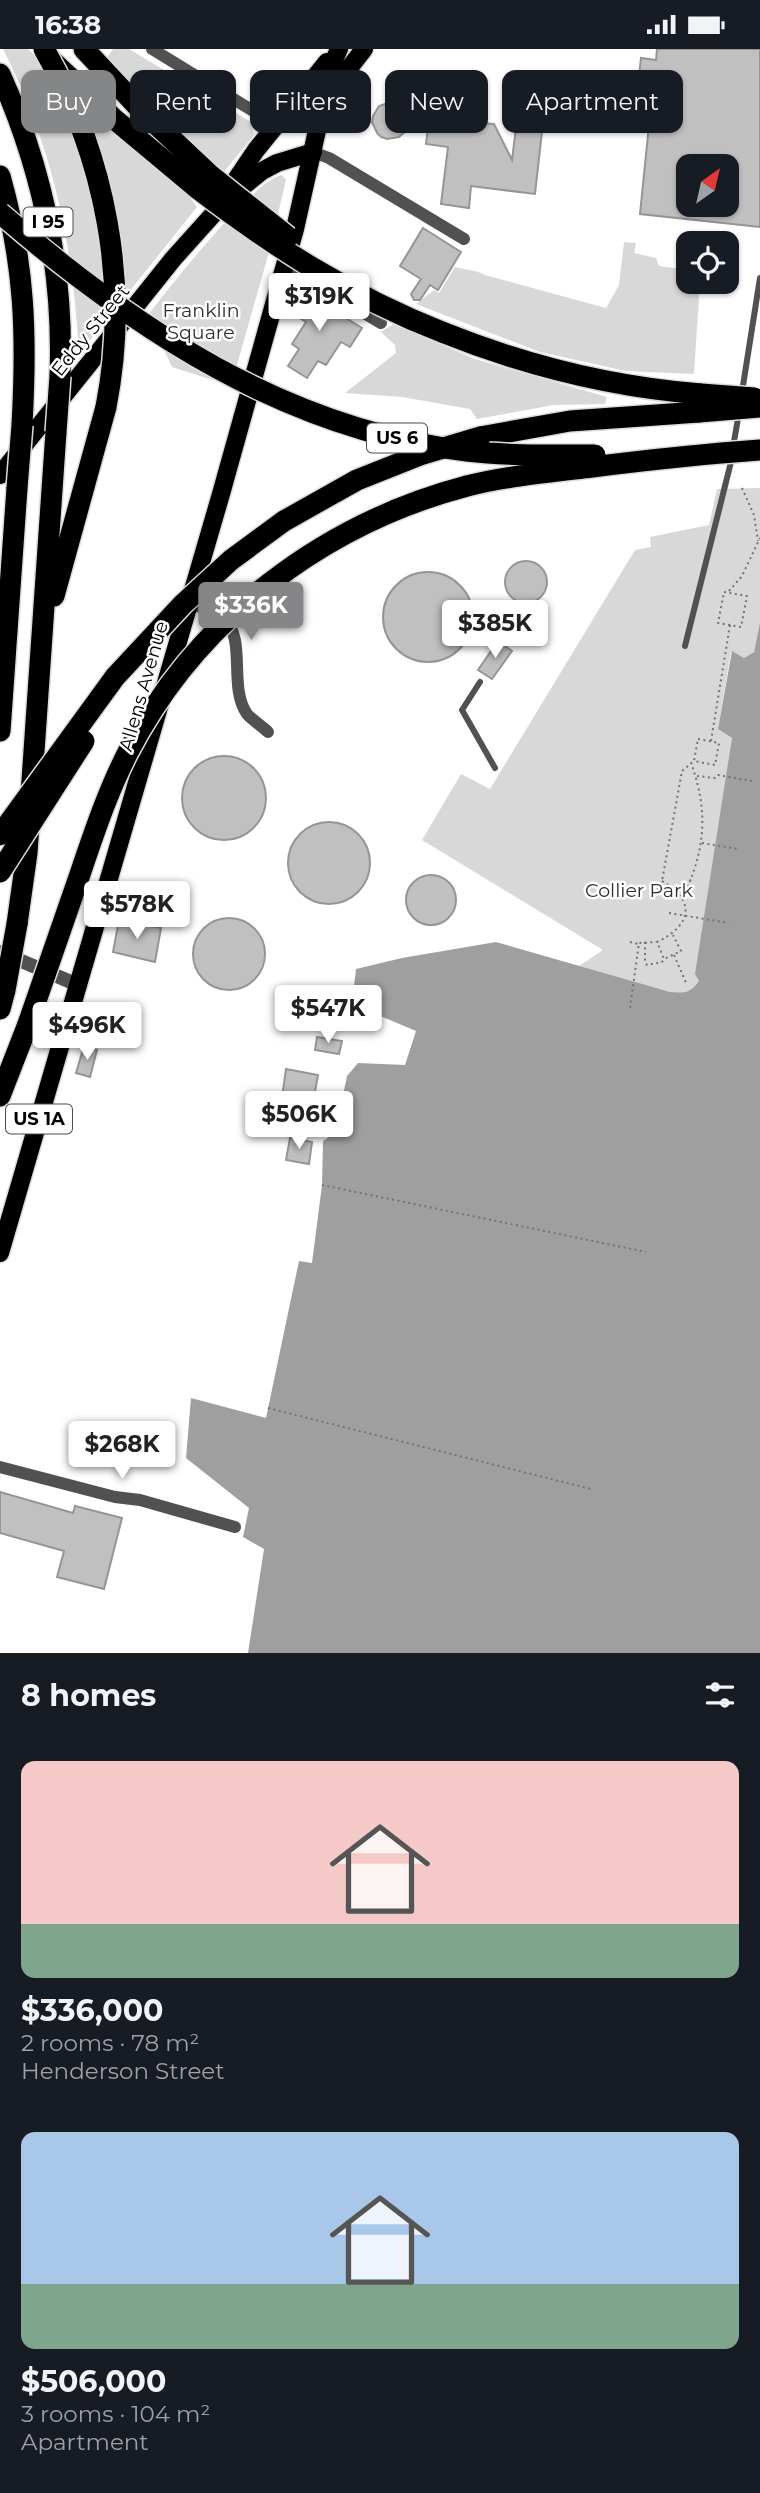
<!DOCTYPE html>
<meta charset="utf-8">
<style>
body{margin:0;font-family:Montserrat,sans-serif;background:#20242c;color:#f1f3f6;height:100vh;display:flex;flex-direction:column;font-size:26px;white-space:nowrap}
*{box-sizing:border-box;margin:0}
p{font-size:23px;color:#9ea1a6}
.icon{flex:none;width:38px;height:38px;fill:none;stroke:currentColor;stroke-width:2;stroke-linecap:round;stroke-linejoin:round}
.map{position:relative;height:1604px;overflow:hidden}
.details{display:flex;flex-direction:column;background:#171b24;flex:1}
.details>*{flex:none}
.top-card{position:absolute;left:21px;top:21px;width:719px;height:63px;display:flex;gap:14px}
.needle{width:46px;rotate:34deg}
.fabs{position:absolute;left:676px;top:105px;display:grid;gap:14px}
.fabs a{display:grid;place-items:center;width:63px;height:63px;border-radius:14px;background:#171b24;box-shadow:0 2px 5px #0004;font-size:35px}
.price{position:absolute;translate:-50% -60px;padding:0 16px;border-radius:7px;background:#fff;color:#222;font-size:23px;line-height:46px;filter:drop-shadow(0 2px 4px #0008)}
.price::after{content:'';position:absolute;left:50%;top:42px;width:21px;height:16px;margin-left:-10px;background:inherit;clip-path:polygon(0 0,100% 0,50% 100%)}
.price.active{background:#858687;color:#fff}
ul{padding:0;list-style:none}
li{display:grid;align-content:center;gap:14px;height:371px;padding:0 21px}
li span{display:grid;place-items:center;height:217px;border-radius:14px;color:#555}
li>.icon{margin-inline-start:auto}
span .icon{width:126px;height:126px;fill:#fffc;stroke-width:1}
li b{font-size:30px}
h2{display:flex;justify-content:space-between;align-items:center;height:84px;padding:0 21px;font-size:30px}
.tag{padding:0 24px;border-radius:14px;background:#171b24;box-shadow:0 2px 5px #0004;font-size:24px;line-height:63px}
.tag.active{background:#858687;color:#fff}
.status{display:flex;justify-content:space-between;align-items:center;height:49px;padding:0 35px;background:#171b24;direction:ltr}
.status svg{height:19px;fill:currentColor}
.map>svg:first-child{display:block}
</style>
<div class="status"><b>16:38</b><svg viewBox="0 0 49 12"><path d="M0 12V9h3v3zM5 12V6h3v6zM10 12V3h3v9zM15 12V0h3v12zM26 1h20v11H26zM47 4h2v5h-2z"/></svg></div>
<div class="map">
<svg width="760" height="1604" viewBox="0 0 760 1604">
<rect width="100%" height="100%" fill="#fff"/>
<g fill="#d8d8d8">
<path d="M3 0H28L99 69 188 146 197 158 88 294 79 302C72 191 53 99 3 0Z"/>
<path d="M113 0H129L251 73 254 86 223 124 138 44 107 9Z"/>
<path d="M282 126 286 131 269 203 231 337 172 318 148 266C170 238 252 132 282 126Z"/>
<path d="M624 193 636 194 634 204 656 209 659 217 688 221V233H700L694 325 626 322 540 303 416 255 434 241 439 244 455 218C465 221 476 221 485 226L606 259 619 236Z"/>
<path d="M393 275 475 310 607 348 605 355 554 356 477 370 470 360 402 348 345 344 396 304 395 296 381 283Z"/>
<path d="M760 439V573L754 603 744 609 731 603 718 680 732 689 699 932C696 937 693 942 687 944 673 948 598 922 579 917L603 901 422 791 461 725 490 740 635 501 651 498 650 488 709 476 717 440Z"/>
</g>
<path fill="#9f9f9f" d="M760 573V1604H248L264 1500 243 1488 249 1459 186 1409 191 1349 266 1369 299 1212 312 1214 322 1136 323 1092 335 1084 347 1027 358 1014 405 1016 416 982 352 955 356 920 402 909 496 893 670 943C684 944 690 945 699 932L695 925 732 689 718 680 732 602 744 609 754 603Z"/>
<g fill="#c0c0c0" stroke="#959595" stroke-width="2" fill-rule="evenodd">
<path d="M657 0H760V178L640 165 652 46 637 45 641 9 656 11ZM688 117H726V156H688Z"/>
<path d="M433 36H439V39L481 44 477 74 494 75 512 111 518 62 544 65 535 145 471 137 469 159 441 155 448 98 426 95 431 53 408 60V80L399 88 387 90 381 88 377 84 372 73 373 67 379 57 391 53 401 55 402 45 410 38 417 39 431 50Z"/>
<path d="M423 179 461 203 438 241 430 236 420 251H414L411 245 421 230 400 217Z"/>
<path d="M304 239 321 248 318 252 362 279 350 298 341 293 326 316 318 312 307 329 288 317 299 300 292 295 306 273 290 263Z"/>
<circle cx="526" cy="533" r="21"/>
<circle cx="428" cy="568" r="45"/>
<path d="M498 592 512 602 492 630 478 621Z"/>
<circle cx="224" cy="749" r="42"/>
<circle cx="329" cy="814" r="41"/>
<circle cx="431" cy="851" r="25"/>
<circle cx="229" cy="905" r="36"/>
<path d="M119 871 161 879 155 913 113 903Z"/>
<path d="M317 988 342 992 339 1005 315 1001Z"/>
<path d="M84 997 97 1001 90 1028 76 1024Z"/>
<path d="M286 1020 318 1026 313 1054 282 1049Z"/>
<path d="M290 1089 312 1093 309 1115 286 1111Z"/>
<path d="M0 1443 73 1464 75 1457 122 1469 104 1540 57 1528 64 1502 0 1484Z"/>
</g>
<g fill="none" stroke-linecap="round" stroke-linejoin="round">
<defs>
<g id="primary">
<path d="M326 53 336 36 364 0"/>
<path d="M229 141 256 101 327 13"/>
<path d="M0 426 173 210 226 151 262 122 277 114 313 103"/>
<path d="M0 1204 221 445 295 180 316 86 325 32 339 0"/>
</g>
<g id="motorway">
<path d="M84 0 141 61 210 126"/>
<path d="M52 12 113 69 198 140"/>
<path d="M0 25C43 121 64 222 60 327"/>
<path d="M0 127C25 216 27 285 22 376"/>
<path d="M442 283C524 316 612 338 701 345"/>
<path d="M480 388 570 372 699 363"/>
<path d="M54 547 106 358"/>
<path d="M0 682 17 439"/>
<path d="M17 875 27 804 56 383"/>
<path d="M0 960 5 941"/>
<path d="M0 1047 28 975"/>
</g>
</defs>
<use href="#primary" stroke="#dbdbdb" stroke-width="21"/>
<use href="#motorway" stroke="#dbdbdb" stroke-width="24"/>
<g stroke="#737373" stroke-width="2" stroke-dasharray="2 3.5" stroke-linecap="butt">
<path d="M742 439 754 466 758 492"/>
<path d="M729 542 742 527 760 489"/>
<path d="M724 543 747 547 741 578 718 574Z"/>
<path d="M698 690 719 694 715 716 694 712Z"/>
<path d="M711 692 730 576"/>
<path d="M697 727 715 729 718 726 752 732"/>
<path d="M702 794 738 800"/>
<path d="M662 832C698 853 690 877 657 893L664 910 681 902 673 886"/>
<path d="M675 839 691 831"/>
<path d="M658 840 662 832 682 722 694 712"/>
<path d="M683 848C705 802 709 763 691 714"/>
<path d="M669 864 729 874"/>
<path d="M630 893 638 895"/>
<path d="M645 893V913L647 916 662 913 664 910"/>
<path d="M674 906 687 936"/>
<path d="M630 959 639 894 656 893"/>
<path d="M322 1136 646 1203"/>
<path d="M268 1359 591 1440"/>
</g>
<g stroke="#515151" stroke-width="6">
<path d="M742 343 760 229"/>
<path d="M733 398 739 364"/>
<path d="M685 597 732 409"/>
<path d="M480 633 462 661 495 719"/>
</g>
<g stroke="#515151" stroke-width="12">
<path d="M152 0 276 76"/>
<path d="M313 103 329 109 464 190"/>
<path d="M285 217 381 274"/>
<path d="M189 555C201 558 215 561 224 570 247 590 228 638 247 665 252 671 262 677 268 683"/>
<path d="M0 1418 115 1448 140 1451 235 1478"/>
</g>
<path stroke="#515151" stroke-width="14" d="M0 903 78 936"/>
<use href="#primary" stroke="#000" stroke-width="18"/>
<use href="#motorway" stroke="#000" stroke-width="21"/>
<defs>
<g id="motorway-bridge">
<path d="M44 0C106 108 130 236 106 358"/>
<path d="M210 126 288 188"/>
<path d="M198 140C274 198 352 248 442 283"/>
<path d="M0 164C134 280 287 381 467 402 510 407 552 406 595 406"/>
<path d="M701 345 754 349"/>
<path d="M699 363 760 358"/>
<path d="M56 383 60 327"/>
<path d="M17 439 22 376"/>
<path d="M0 786 115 628 183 555 231 511 284 472 357 431 420 406 480 388"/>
<path d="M0 823 84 692"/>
<path d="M5 941 17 875"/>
<path d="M28 975C45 927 61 879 78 831 93 787 107 744 128 703 197 570 323 475 467 437 508 427 550 423 592 418 648 411 704 405 760 401"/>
</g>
</defs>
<use href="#motorway-bridge" stroke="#dbdbdb" stroke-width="24" stroke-linecap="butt"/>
<use href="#motorway-bridge" stroke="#000" stroke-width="21"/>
</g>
<g text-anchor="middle" stroke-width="5" stroke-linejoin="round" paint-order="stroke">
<g fill="#fff" stroke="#4c4c4c" stroke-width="2">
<rect x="23.5" y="158.5" width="49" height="29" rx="5"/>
<rect x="367" y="374.5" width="60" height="29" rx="5"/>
<rect x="6" y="1055.5" width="66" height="29" rx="5"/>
</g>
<g font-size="18" font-weight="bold" fill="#000">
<text x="48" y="179">I 95</text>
<text x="397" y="395">US 6</text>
<text x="39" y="1076">US 1A</text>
</g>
<g font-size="19" fill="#2f2f2f" stroke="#fff">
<text x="201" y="268">Franklin<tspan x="201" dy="22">Square</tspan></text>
<text x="639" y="848">Collier Park</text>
</g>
<g font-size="19" fill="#000" stroke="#fff">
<text transform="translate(90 281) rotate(-51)" y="7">Eddy Street</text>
<text transform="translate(143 637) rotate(-74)" y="7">Allens Avenue</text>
</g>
</g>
</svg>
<div class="fabs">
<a><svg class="needle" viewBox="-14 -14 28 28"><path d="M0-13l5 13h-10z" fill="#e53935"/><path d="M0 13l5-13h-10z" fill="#9ea1a6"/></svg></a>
<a><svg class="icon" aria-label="locate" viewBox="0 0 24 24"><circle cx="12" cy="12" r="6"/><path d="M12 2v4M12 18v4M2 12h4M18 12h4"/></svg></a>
</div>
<b class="price" style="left:319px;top:284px">$319K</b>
<b class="price active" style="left:251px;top:593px">$336K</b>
<b class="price" style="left:495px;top:611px">$385K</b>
<b class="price" style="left:137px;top:892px">$578K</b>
<b class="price" style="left:328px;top:996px">$547K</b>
<b class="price" style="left:87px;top:1013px">$496K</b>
<b class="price" style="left:299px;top:1102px">$506K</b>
<b class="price" style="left:122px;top:1432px">$268K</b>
<div class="top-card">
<a class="tag active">Buy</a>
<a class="tag">Rent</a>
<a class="tag">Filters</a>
<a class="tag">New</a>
<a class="tag">Apartment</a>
</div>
</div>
<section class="details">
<h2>8 homes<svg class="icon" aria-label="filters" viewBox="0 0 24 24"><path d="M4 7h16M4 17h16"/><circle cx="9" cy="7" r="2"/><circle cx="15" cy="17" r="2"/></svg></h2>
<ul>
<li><span style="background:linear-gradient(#f6c9c9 75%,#7fa58c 0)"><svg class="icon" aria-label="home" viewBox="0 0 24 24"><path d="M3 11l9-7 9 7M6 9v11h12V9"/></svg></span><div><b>$336,000</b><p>2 rooms · 78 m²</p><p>Henderson Street</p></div></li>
<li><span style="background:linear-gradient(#a9c7e8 70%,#7fa58c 0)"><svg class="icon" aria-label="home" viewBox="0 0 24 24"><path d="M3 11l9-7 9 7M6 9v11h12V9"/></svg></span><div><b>$506,000</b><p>3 rooms · 104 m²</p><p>Apartment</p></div></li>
</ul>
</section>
